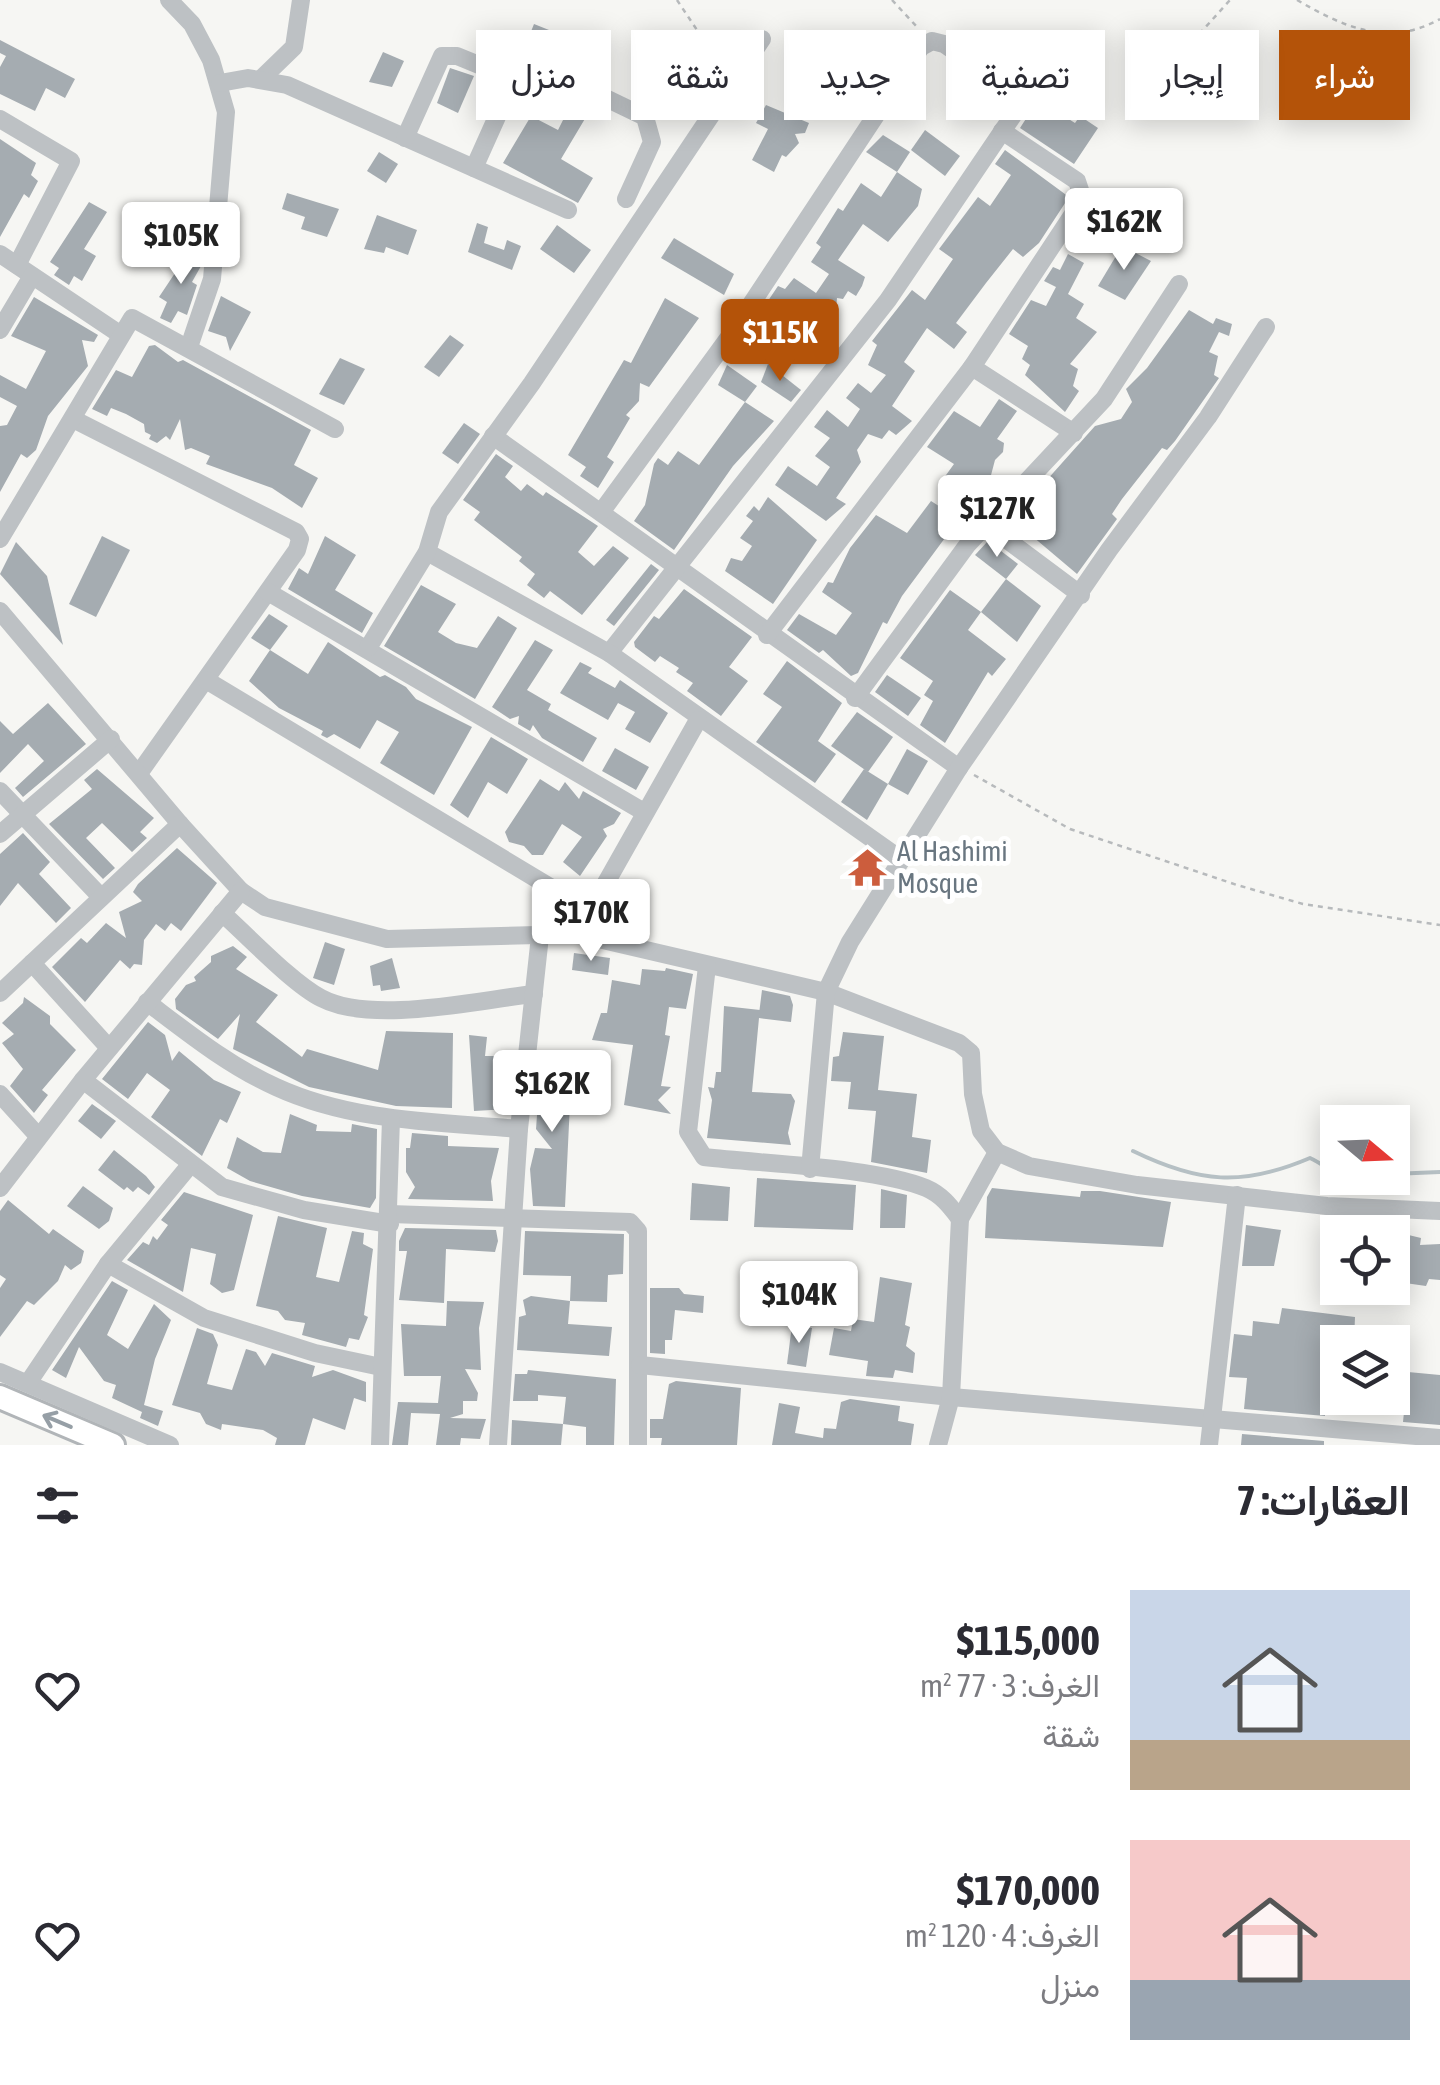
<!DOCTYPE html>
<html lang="ar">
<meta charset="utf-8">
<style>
body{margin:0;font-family:"Asap Condensed",Vazirmatn,sans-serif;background:#f7f7f7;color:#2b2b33;direction:rtl;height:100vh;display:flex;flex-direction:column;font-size:38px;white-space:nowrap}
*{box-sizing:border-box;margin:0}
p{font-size:32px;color:#7c7c81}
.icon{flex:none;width:55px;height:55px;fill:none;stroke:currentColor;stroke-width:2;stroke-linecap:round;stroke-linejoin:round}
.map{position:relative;height:1445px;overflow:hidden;direction:ltr}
.sheet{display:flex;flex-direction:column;background:#fff;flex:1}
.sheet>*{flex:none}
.guide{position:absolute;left:30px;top:30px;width:1380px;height:90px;direction:rtl;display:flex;gap:20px}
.needle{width:65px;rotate:109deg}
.fabs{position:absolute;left:1320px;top:1105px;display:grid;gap:20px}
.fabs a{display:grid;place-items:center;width:90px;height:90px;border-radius:0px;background:#fff;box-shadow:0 5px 25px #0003;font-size:50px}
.price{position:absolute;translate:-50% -85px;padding:0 22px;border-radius:10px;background:#fff;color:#222;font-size:32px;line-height:65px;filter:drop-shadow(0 2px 5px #0008)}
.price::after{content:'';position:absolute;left:50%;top:60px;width:30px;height:22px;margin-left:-15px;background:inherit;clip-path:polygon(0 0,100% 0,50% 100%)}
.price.current{background:#b45309;color:#fff}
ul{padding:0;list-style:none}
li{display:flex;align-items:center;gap:30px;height:250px;padding:0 30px}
li span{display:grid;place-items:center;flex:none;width:280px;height:200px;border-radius:0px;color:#555}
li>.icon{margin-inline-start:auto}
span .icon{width:120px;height:120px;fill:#fffc;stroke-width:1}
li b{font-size:42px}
h2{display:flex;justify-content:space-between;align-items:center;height:120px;padding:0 30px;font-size:42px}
.chip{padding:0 35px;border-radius:0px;background:#fff;box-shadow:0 5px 25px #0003;font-size:35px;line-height:90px}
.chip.current{background:#b45309;color:#fff}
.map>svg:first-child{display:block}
</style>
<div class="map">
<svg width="1440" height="1445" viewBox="0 0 1440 1445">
<rect width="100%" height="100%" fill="#f6f6f3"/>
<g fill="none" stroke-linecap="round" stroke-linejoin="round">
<g stroke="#b6c0c4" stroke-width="4">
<path d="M1133 1151C1199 1183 1242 1187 1310 1158 1335 1169 1349 1195 1380 1178"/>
<path d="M1392 1174 1440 1172"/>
</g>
</g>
<g fill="#a5acb1">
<path d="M534 24 554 32 545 55 522 54Z"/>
<path d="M0 40 75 79 65 98 46 88 35 111 0 94V67L6 56 0 53Z"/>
<path d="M383 52 404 61 392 87 369 82Z"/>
<path d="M450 68 474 76 458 113 437 103Z"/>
<path d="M1038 100 1075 123 1080 116 1098 128 1074 164 1020 128Z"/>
<path d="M766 105 809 123 805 133 795 134 799 143 786 157 782 155 774 172 752 160 768 129 756 123Z"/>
<path d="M574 112 586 117 561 159 593 178 578 203 503 163 531 116 558 130 565 116Z"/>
<path d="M925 130 960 156 945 176 911 150Z"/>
<path d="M883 135 910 152 897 172 866 152Z"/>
<path d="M0 139 36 163 31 175 38 181 29 198 24 194 0 237Z"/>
<path d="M1005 150 1069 197 1039 243 1023 257 1013 249 986 283 956 323 967 332 954 349 927 328 904 362 915 371 892 406 912 421 896 435 889 430 882 439 868 434 857 450 861 462 836 498 846 504 826 521 775 485 788 466 817 486 830 467 815 456 830 438 814 427 827 410 848 427 860 409 846 398 858 383 871 393 886 375 868 365 877 345 872 341 912 290 925 300 953 259 939 249 978 197 990 206 1011 175 995 164Z"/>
<path d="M379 152 398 164 386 183 367 171Z"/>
<path d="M897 172 922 189 918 206 888 242 863 224 838 260 865 277 862 286 856 296 848 291 843 299 837 298 836 310 820 332H810L804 341 812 347 794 359 779 348 784 339 755 320 778 286 785 289 794 278 816 293 829 274 811 262 821 247 816 243 838 208 843 211 861 183 881 197Z"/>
<path d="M287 193 339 209 327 237 301 229 305 217 282 209Z"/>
<path d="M89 202 107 212 84 249 96 256 82 281 74 276 69 285 54 275 59 268 50 262Z"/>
<path d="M377 215 417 230 408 255 386 247 384 253 364 249Z"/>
<path d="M477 223 488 227 484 243 504 250 507 240 521 246 512 270 468 252Z"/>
<path d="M557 225 591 250 574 273 540 249Z"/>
<path d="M674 238 734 274 724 295 661 258Z"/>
<path d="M1122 246 1151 261 1125 300 1098 286Z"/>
<path d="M185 248 201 257V266L192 282 197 285 187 315 178 311 171 323 160 318 167 302 159 297 177 270Z"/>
<path d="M1068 254 1084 263 1068 294 1084 304 1076 318 1097 332 1070 364 1078 369 1073 386 1079 391 1065 412 1025 375 1030 365 1022 359 1028 346 1009 334 1031 300 1046 306 1056 287 1044 281 1053 267 1060 270Z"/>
<path d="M221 296 251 312 230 351 226 337 208 331Z"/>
<path d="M34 297 98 335 94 342 82 340 88 366 48 416 36 450 27 458 21 454 0 492V426L7 425 17 406 0 397V375L26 389 46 351 11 336Z"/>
<path d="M665 298 699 318 649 387 640 383 639 401 626 415 630 418 607 457 614 462 598 488 580 476 586 467 568 455 624 360 631 363Z"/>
<path d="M1189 310 1213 324 1216 318 1232 324 1229 336 1219 332 1209 352 1218 356 1214 375 1219 378 1175 441 1167 450 1162 448 1122 499 1112 514 1117 519 1077 574 1012 519 1095 426 1121 419 1132 402 1126 389 1147 368Z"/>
<path d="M450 335 464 345 439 377 424 367Z"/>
<path d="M155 345 178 362 183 360 311 430 294 465 318 478 302 508 272 488 206 464 210 456 191 448 185 450 180 419 170 440 166 436 157 443 149 439 151 435 145 432 144 424 126 414 111 408 107 416 92 409 116 370 132 377 149 346Z"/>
<path d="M340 358 365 369 344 405 319 394Z"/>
<path d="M768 364 801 390 791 402 761 382Z"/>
<path d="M727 365 757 386 745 402 718 385Z"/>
<path d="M999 399 1017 411 997 439 1004 443 1003 452 995 460 990 479 972 502 941 482 954 464 927 447 954 411 980 427Z"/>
<path d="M745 402 774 421 733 466 674 550 634 521 645 505 654 464 658 458 668 465 678 451 699 465Z"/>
<path d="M464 423 480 434 458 464 442 453Z"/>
<path d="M496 454 513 466 505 477 521 491 527 484 543 496 546 492 598 526 578 552 594 566 613 546 629 558 582 615 550 591 544 598 527 585 535 574 519 561 522 557 474 520 480 512 463 500Z"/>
<path d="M768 497 817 540 773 604 725 571 731 558 742 561 752 546 740 538 753 521 746 516 754 506 759 511Z"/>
<path d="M931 501 959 519 902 596 887 624 883 622 858 673 851 676 823 650 819 653 787 630 799 614 836 635 852 613 822 592 828 582 833 583 850 548 876 515 907 533Z"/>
<path d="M102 536 130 550 96 617 69 604Z"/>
<path d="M325 536 356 555 335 590 373 613 362 633 288 589 299 568 308 574Z"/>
<path d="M988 541 1018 564 1006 579 975 555Z"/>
<path d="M16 542 47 576 63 645 0 574Z"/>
<path d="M651 564 659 570 614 626 606 620Z"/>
<path d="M1006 579 1041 606 1017 642 981 612Z"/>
<path d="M421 585 456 604 438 632 456 643 477 648 498 616 517 628 475 699 384 646Z"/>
<path d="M684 589 752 637 729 667 748 681 721 716 687 691 693 683 676 672 679 668 660 656 655 662 635 647 634 642 654 616 659 619Z"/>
<path d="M950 590 981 612 968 630 1006 659 992 676 988 672 945 743 920 725 933 701 924 695 933 681 900 658Z"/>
<path d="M269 614 288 626 270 650 251 638Z"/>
<path d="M535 640 553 650 527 690 551 704 548 710 597 738 583 762 542 738 533 725 530 731 518 724 519 716 510 719 492 707Z"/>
<path d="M328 642 380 677 385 675 406 687 416 699 472 727 434 795 380 763 399 732 377 720 360 749 334 734 327 738 321 735 323 731 279 708 249 681 270 650 308 674Z"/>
<path d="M787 661 842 703 818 741 836 754 815 783 756 742 782 707 763 694Z"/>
<path d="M580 662 592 668 588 673 615 688 620 680 668 713 650 743 625 729 635 712 618 703 608 720 560 693Z"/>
<path d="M887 675 921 698 908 716 875 692Z"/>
<path d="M48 703 86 744 23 797 15 788 44 761 28 744 0 773V721L13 734Z"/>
<path d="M857 712 893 737 868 772 831 746Z"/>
<path d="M491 737 528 759 507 794 488 782 468 818 450 805Z"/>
<path d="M615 748 649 767 636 790 602 771Z"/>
<path d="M907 749 928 761 908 795 888 784Z"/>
<path d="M97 769 154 818 140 832 147 838 132 852 102 823 86 838 115 868 103 879 49 824 92 789 84 780Z"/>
<path d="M864 769 888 784 867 820 841 802Z"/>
<path d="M540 779 559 791 565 782 579 799 583 791 621 813 614 824 603 829 607 836 580 876 563 862 582 837 562 824 543 855H532L524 846 509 842 505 832Z"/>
<path d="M23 833 50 862 39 874 71 908 56 923 18 883 0 906V854Z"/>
<path d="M177 848 217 883 181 931 171 923 165 931 156 924 144 940 142 965 134 964 130 969 120 960 85 1002 52 967 81 938 87 943 106 923 126 938 119 912 142 901 133 892 138 884Z"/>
<path d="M325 942 345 949 334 985 313 978Z"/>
<path d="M233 946 247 957 236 969 278 995 256 1022 302 1057 307 1049 378 1070 386 1031 453 1033 452 1108 396 1106 309 1087 233 1049 240 1014 218 1039 176 1009 175 999 186 985 196 981 194 977 211 962V956Z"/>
<path d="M574 953 610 958 608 975 572 970Z"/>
<path d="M392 958 400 988 381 991 380 985 373 986 370 966Z"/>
<path d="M666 968 693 974 686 1009 669 1007 665 1035 670 1036 661 1086 671 1087 658 1100 671 1114 624 1105 633 1045 592 1040 601 1013H607L612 980 640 985 642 969 665 971Z"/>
<path d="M762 990 790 996 793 1005 791 1022 759 1018 752 1092 791 1094 795 1101 788 1133 791 1145 707 1138 712 1100 708 1087 714 1088 716 1072H721L724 1006 760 1010 759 1014Z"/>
<path d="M24 997 50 1016V1024L76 1050 42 1090 48 1095 34 1113 10 1086 23 1069 2 1043 14 1034 2 1023 23 1003Z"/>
<path d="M148 1022 165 1035 172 1061 179 1051 214 1080 241 1092 227 1123 220 1119 202 1156 151 1117 170 1090 147 1073 128 1099 102 1079Z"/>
<path d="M843 1032 884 1036 878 1090 917 1094 912 1137 931 1140 927 1173 871 1162 876 1111 848 1109 851 1082 831 1081 833 1057 839 1056Z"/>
<path d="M469 1035 487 1037 485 1056H513L509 1109 474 1111Z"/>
<path d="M541 1060 572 1062 565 1207 533 1206 530 1169 535 1148 552 1149 536 1129Z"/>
<path d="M92 1104 116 1121 101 1139 78 1121Z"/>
<path d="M290 1114 317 1125 316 1131 351 1132 352 1124 377 1129 376 1198 370 1208 302 1196 250 1181 227 1168 237 1137 263 1152 281 1153Z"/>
<path d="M412 1133 448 1136V1146L499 1148 491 1181 493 1201 408 1199 415 1187 406 1172V1148H410Z"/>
<path d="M114 1150 146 1176 155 1187 149 1195 138 1187 133 1192 127 1187 124 1190 98 1170Z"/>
<path d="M757 1178 856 1185 853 1230 754 1227Z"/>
<path d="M692 1183 730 1187 728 1221 690 1220Z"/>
<path d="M83 1186 113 1208 109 1221 99 1229 67 1206Z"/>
<path d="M992 1188 1080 1197 1081 1191H1100L1171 1202 1163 1247 985 1238 987 1197Z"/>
<path d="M881 1189 907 1195 905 1228H880Z"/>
<path d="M184 1192 253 1215 234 1290 222 1293 210 1284 216 1254 191 1248 183 1292 127 1260 143 1242 149 1245 153 1236 157 1240 168 1225 161 1220Z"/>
<path d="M8 1200 49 1234 53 1229 84 1251 81 1263 71 1270 65 1265 58 1281 34 1305 27 1301 0 1337V1288L6 1279 0 1275V1211Z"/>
<path d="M278 1216 327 1228 316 1277 339 1282 352 1231 364 1233 363 1244 373 1249 364 1315 368 1317 359 1340 349 1338 346 1347 302 1335 305 1323 285 1320 278 1311 256 1306Z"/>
<path d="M1246 1225 1281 1230 1274 1266H1242Z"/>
<path d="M405 1228 496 1230 498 1241 495 1252 446 1249 444 1303 399 1300 407 1251H399V1241Z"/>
<path d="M525 1231 624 1234 623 1274 608 1275 607 1302 570 1301 571 1276 523 1275Z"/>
<path d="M1392 1231 1421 1238 1420 1245 1440 1244V1280L1429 1279 1426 1286 1398 1282 1392 1274Z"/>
<path d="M880 1277 912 1283 905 1325 910 1327 906 1346 915 1353 913 1373 895 1370 893 1378 866 1376 868 1361 829 1355 834 1328 851 1331 853 1319 874 1322Z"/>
<path d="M112 1281 128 1290 107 1335 128 1349 154 1304 171 1320 155 1359 144 1405 163 1411 158 1426 140 1418 142 1412 112 1398 116 1385 104 1381 79 1347 66 1378 52 1370Z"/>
<path d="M650 1288H679L684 1294 704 1296 703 1313 675 1310 672 1340H665V1354L650 1353Z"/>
<path d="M531 1296 570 1301 568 1324 612 1327 609 1356 517 1350 519 1317 526 1315 523 1300Z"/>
<path d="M447 1301 484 1302 479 1328 481 1370 465 1369 478 1393 477 1401H463V1414L450 1418 486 1419 480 1439 461 1438 460 1445H436L440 1414 411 1413 408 1445H392L398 1402 438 1403 441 1376H404L401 1324 446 1326Z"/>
<path d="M1282 1308 1355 1317 1354 1342H1338V1410L1325 1408V1416L1244 1409 1247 1378 1229 1377 1234 1334 1252 1336 1253 1321 1279 1324Z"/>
<path d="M792 1325 812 1328 806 1367 787 1364Z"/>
<path d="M197 1328 213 1334 218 1345 207 1384 232 1390 246 1349 256 1352 265 1366 272 1353 315 1366 312 1377 333 1370 366 1382V1402L354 1398 345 1430 313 1418 305 1445H275L277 1438 263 1430 222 1424 221 1430 206 1424 200 1413 172 1405Z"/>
<path d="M528 1370 616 1379 614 1445H586V1427L563 1424 566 1397 538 1395V1401H513L515 1374H527Z"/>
<path d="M1408 1372 1440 1375V1425L1403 1422Z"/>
<path d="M676 1381 741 1388 737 1445H661L662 1438H650V1419H663L669 1384Z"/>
<path d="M850 1399 900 1406 898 1421 914 1424 911 1445H772L779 1403 800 1407 795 1433 823 1438 824 1428 836 1429 841 1402Z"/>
<path d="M512 1420 563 1424 561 1445H511Z"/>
<path d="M1242 1434 1324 1441V1445H1241Z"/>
</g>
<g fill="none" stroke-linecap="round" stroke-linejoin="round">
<defs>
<path id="major" d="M0 1397 113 1445"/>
</defs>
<use href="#major" stroke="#b1b5b8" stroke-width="28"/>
<g stroke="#b7babc" stroke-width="2.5" stroke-dasharray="5 5" stroke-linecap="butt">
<path d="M677 0 723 69"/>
<path d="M892 0 918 28"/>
<path d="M1297 0C1344 27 1388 48 1440 19"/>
<path d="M1166 71 1230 0"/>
<path d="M974 775 1070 829 1237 885 1303 904 1440 925"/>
</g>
<g stroke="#bdc1c4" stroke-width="18">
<path d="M169 0 192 24 211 60 226 112 212 279 189 347"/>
<path d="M261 79 294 47 301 0"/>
<path d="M220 83 248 78 287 85 568 210"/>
<path d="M0 119 71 161 17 265"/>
<path d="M405 138 442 56H457L513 79"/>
<path d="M474 168 517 72 535 64 645 117 652 142 626 199"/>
<path d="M0 254 121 335"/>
<path d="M0 330 32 276"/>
<path d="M972 367 1074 433"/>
<path d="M73 419 296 532 300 539 297 550 140 772"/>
<path d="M493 436 959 768"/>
<path d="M602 511 732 333 921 47 932 41 944 44 1012 92 1017 100 1016 111 888 300 609 653"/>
<path d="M987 525 1081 595"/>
<path d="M0 539 132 318 335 429"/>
<path d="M427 552 609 653 899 858"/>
<path d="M268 592 644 812"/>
<path d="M0 611 180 824 241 891 265 907 387 939 577 934 826 992 959 1043 971 1053 973 1094 981 1131 997 1152 1029 1166 1137 1185 1327 1206 1440 1211"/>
<path d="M767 635 972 367 1083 199 1077 181 1002 131"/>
<path d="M368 648 427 552 439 512 532 383 762 39"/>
<path d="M206 680 590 911"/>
<path d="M855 698 968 544 1104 399 1179 284"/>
<path d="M0 791 100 896"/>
<path d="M0 834 111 739"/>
<path d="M222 913C248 936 292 983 321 998 372 1025 478 1000 534 994"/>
<path d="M585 920 698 720"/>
<path d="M32 963 109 1048"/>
<path d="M707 966 688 1132 704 1157C763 1164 875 1167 926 1188 942 1195 950 1206 960 1219"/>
<path d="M0 993 180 824"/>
<path d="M147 1002C188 1033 229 1066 276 1087 352 1122 438 1122 519 1129"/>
<path d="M83 1080 222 1187 304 1210 390 1224"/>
<path d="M0 1094 38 1136"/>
<path d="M810 1169 826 992 850 942 959 768 1109 550 1208 417 1266 327"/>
<path d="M0 1188 83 1080 241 891"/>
<path d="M390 1214 630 1222 638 1231V1445"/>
<path d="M108 1264 204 1318 315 1353 381 1367"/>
<path d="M640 1365 951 1397 1440 1438"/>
<path d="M0 1372 170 1445"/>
<path d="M28 1383 108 1264 190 1165"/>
<path d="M380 1445 391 1119"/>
<path d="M498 1445 519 1129 540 936"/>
<path d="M938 1445 951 1397 960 1219 997 1152"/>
<path d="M1209 1445 1237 1195"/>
</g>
<use href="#major" stroke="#fff" stroke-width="22"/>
</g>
<defs><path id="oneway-shaft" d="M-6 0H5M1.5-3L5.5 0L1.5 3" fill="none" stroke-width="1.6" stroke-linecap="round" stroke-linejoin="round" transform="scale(2.5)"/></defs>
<use stroke="#969fa6" href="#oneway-shaft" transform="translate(57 1421) rotate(-157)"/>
<defs>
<symbol id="temple-bare" viewBox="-9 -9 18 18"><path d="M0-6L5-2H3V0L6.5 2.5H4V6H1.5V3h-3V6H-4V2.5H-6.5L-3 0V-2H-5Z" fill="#cc5d3d" stroke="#fff" stroke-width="2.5" paint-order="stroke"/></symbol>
</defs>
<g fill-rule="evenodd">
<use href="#temple-bare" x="840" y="840" width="55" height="55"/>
</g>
<g text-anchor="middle" stroke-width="10" stroke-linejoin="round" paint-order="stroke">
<g font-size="28" fill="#697680" stroke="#fff" text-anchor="start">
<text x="897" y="861">Al Hashimi<tspan x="897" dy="32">Mosque</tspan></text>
</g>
</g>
</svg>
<div class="fabs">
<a><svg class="needle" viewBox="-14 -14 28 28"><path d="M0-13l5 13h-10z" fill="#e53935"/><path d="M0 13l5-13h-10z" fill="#7c7c81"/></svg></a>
<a><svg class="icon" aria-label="locate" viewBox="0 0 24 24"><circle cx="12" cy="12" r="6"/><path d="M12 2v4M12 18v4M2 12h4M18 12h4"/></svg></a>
<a><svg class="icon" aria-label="layers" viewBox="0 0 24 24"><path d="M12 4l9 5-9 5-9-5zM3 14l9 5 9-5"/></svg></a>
</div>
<b class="price" style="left:1124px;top:273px">$162K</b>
<b class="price" style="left:181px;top:287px">$105K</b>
<b class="price current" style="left:780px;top:384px">$115K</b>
<b class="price" style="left:997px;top:560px">$127K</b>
<b class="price" style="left:591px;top:964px">$170K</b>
<b class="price" style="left:552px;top:1135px">$162K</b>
<b class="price" style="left:799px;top:1346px">$104K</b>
<div class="guide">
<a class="chip current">شراء</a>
<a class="chip">إيجار</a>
<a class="chip">تصفية</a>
<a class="chip">جديد</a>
<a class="chip">شقة</a>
<a class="chip">منزل</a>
</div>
</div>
<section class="sheet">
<h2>العقارات: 7<svg class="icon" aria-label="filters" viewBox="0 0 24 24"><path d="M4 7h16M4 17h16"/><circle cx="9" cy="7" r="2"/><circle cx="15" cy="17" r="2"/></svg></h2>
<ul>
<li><span style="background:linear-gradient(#c9d6e8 75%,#b9a48a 0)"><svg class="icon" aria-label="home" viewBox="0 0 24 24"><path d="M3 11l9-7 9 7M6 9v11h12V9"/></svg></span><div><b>$115,000</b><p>الغرف: 3 · 77 m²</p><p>شقة</p></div><svg class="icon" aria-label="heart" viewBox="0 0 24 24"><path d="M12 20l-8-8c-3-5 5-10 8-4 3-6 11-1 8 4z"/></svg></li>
<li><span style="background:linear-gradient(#f6c9c9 70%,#9aa5b1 0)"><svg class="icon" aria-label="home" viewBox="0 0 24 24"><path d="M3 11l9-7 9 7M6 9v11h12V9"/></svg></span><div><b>$170,000</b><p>الغرف: 4 · 120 m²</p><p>منزل</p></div><svg class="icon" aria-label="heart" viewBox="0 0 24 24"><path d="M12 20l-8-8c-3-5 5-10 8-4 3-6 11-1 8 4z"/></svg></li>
</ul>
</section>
